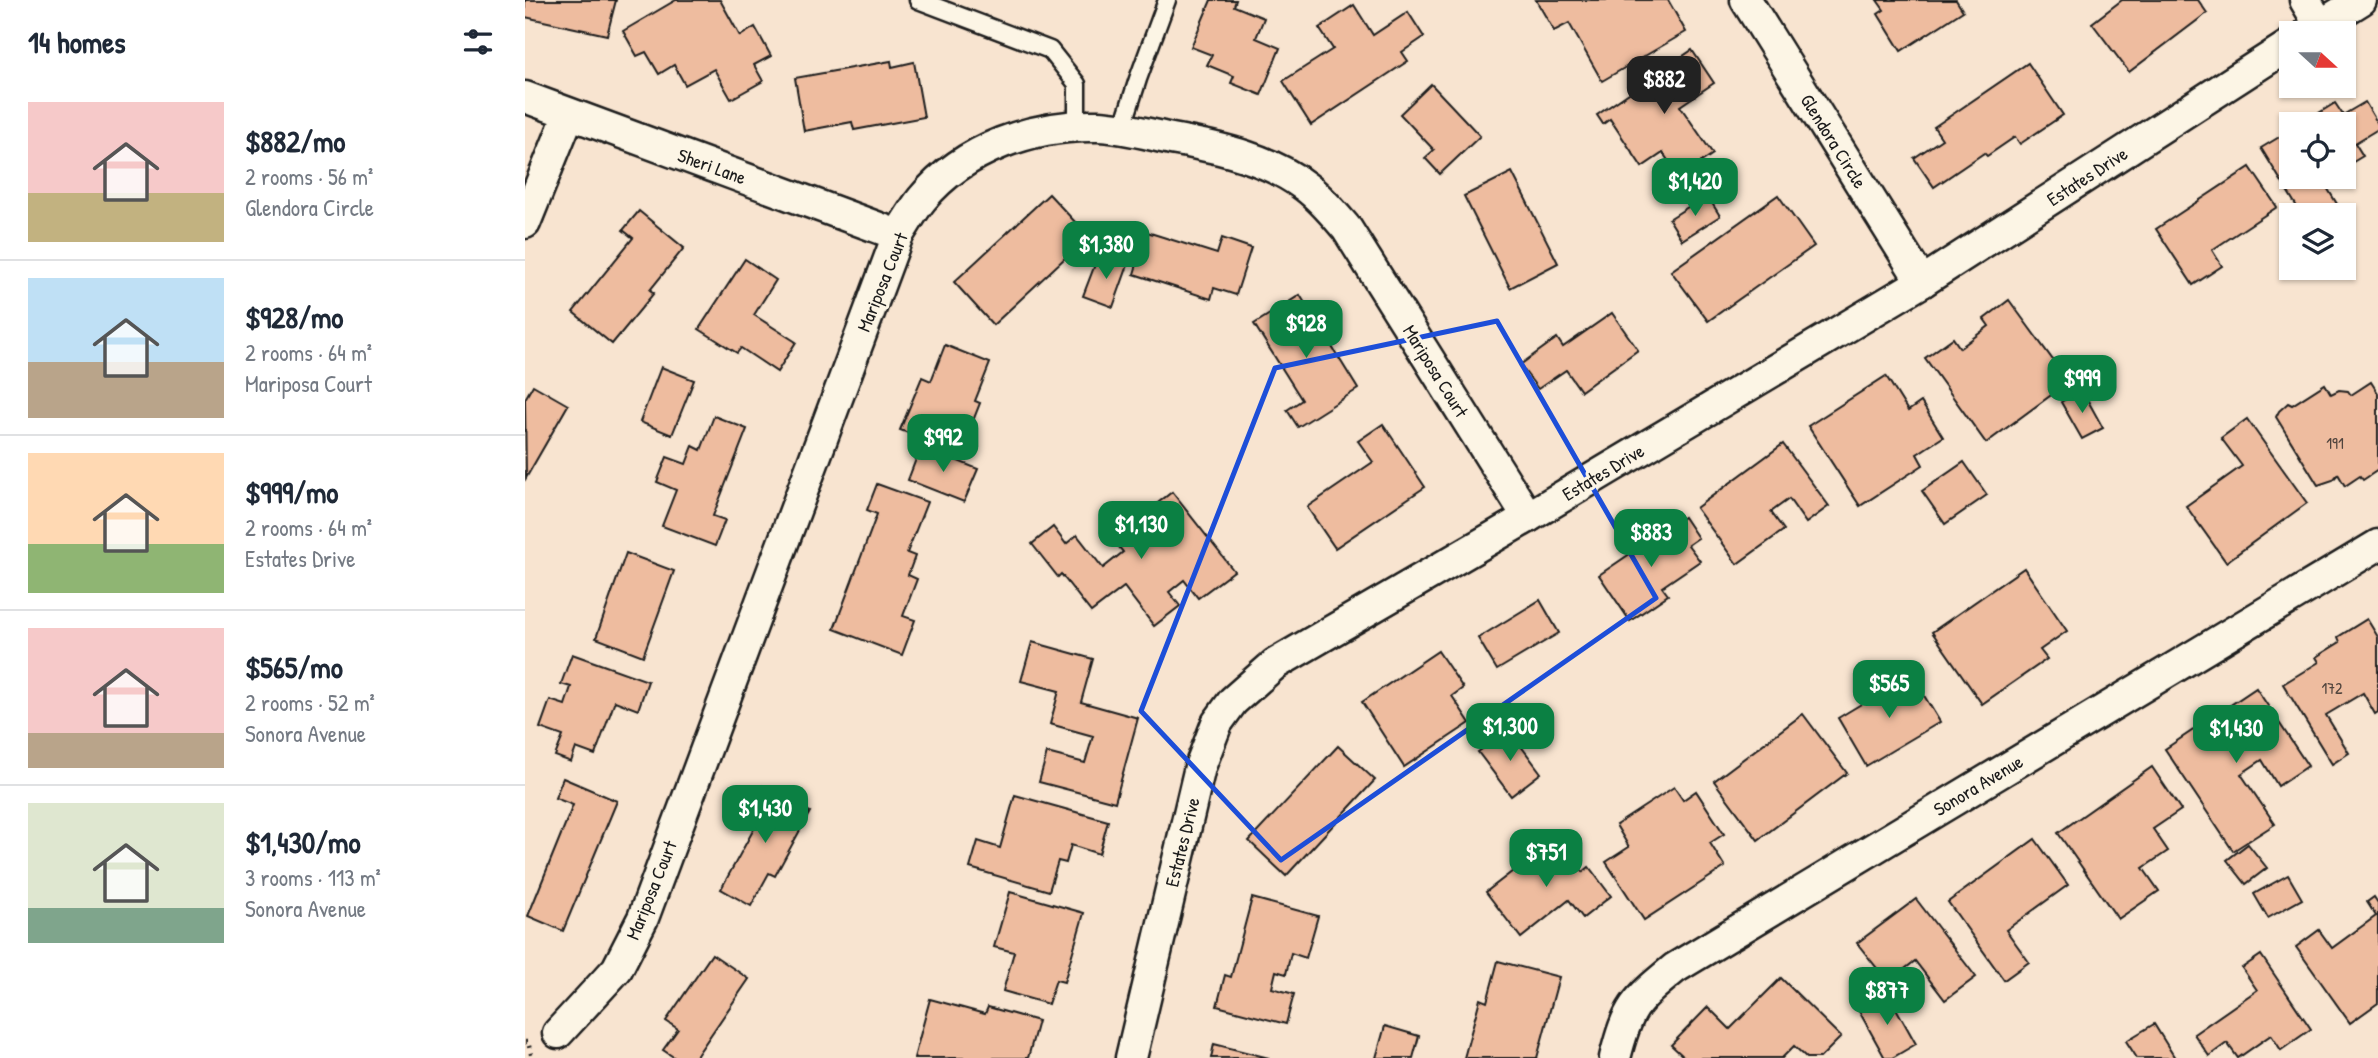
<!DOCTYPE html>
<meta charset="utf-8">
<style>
body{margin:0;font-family:"Patrick Hand",sans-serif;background:#f2f2f3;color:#1f2937;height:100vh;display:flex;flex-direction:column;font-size:26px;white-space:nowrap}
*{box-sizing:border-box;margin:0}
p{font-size:23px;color:#747a83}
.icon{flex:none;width:38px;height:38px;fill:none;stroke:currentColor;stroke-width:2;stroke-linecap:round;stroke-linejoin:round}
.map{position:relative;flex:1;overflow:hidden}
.drawer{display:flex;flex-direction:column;background:#fff;width:525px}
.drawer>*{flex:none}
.needle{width:46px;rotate:111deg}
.controls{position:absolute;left:1754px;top:21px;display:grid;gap:14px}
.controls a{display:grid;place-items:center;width:77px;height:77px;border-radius:0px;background:#fff;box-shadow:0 2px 5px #0004;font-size:35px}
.price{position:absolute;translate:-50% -60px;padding:0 16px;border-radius:14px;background:#0b8043;color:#fff;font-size:23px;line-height:46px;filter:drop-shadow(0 2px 4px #0008)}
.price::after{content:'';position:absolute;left:50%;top:42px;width:21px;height:16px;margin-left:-10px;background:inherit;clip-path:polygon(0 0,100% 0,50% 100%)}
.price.selected{background:#222;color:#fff}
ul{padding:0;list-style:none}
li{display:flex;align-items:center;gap:21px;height:175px;padding:0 28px}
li+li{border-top:2px solid #e0e1e3}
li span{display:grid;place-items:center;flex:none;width:196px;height:140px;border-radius:0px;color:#555}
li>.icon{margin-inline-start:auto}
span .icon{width:84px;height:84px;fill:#fffc;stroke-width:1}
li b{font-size:30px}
h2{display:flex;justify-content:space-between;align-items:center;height:84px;padding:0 28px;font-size:30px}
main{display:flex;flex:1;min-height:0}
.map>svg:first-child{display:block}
</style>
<main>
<section class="drawer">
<h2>14 homes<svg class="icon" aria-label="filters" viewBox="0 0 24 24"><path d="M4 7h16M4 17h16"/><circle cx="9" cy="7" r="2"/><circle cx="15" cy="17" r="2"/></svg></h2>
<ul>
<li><span style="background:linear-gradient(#f6c9c9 65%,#c2b280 0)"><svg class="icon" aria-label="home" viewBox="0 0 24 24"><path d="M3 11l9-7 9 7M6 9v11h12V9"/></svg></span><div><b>$882/mo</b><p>2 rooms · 56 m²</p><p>Glendora Circle</p></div></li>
<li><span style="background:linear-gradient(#bfe0f5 60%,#b9a48a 0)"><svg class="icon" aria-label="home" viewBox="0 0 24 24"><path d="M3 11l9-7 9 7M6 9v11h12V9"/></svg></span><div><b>$928/mo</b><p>2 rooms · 64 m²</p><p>Mariposa Court</p></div></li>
<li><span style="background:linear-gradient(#ffd9b3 65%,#8fb573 0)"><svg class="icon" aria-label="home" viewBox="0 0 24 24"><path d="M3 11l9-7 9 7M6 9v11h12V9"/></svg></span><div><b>$999/mo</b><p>2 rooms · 64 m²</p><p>Estates Drive</p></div></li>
<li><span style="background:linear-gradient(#f6c9c9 75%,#b9a48a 0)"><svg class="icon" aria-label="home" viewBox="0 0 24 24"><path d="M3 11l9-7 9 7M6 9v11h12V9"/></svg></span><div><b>$565/mo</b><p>2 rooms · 52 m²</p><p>Sonora Avenue</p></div></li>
<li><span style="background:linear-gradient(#dfe7d0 75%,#7fa58c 0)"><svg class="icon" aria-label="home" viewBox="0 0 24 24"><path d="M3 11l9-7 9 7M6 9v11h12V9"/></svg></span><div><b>$1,430/mo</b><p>3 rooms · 113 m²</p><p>Sonora Avenue</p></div></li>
</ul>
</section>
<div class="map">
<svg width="1853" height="1058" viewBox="0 0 1853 1058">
<rect width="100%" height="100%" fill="#f8e4d0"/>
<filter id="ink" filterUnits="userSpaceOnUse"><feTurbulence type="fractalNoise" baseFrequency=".0143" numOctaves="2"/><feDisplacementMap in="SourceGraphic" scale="14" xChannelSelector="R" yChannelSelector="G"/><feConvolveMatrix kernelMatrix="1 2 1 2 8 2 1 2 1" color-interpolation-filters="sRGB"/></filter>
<g filter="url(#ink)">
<g fill="#eebc9f" stroke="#1c1c1c" stroke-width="2">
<path d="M0 0H91L82 35 0 17Z"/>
<path d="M151 0H195L215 36 230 27 246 56 229 65 238 81 206 99 189 69 160 85 149 65 134 74 121 52 112 56 98 31Z"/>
<path d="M686 0H711L709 6 739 18 731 38 755 48 736 95 706 83 709 76 682 65 687 55 666 47Z"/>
<path d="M1011 0H1143L1161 32 1077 81 1044 23 1029 31Z"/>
<path d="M1352 0H1431L1438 11 1376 51 1353 14 1359 10Z"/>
<path d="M1597 0H1673L1682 13 1604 72 1567 23Z"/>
<path d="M829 5 848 35 883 12 899 37 877 52 883 61 786 125 758 81 808 49 794 28Z"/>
<path d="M1167 50 1189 83 1155 106 1188 154 1154 177 1138 153 1117 167 1085 119 1078 124 1072 115Z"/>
<path d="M366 61 367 67 389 62 399 117 329 130 327 122 279 131 270 78Z"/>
<path d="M1503 63 1538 115 1495 144 1490 137 1462 156 1459 153 1409 187 1389 158 1417 139 1409 127Z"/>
<path d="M906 84 955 136 915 174 900 158 909 150 875 114Z"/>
<path d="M1840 102 1853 124V129L1830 143 1838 156 1818 168V124H1776L1810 103 1818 115Z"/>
<path d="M1766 130V177H1805L1798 181 1812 204 1793 215H1777L1736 148Z"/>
<path d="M1725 167 1752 207 1687 250 1697 266 1668 285 1631 229Z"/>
<path d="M987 172 1033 263 985 288 939 196Z"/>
<path d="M524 194 552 224 544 232 555 244 468 325 429 282Z"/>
<path d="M1182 195 1195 216 1157 240 1144 219Z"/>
<path d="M1253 195 1289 246 1183 321 1146 271Z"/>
<path d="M114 211 159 248 125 290 129 293 87 344 48 312 108 238 98 230Z"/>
<path d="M622 232 692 254 697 238 726 248 711 295 689 288 686 299 609 274Z"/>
<path d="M574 254 603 265 588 307 558 296Z"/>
<path d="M220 259 251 280 229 315 271 342 252 372 216 348 212 353 174 329Z"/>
<path d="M775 295 833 389 773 427 762 410 777 400 729 324Z"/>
<path d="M1484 300 1544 382 1461 443 1400 358 1428 338 1435 348 1464 326 1459 319Z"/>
<path d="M1087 313 1113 350 1056 391 1041 370 1013 389 995 365 1032 338 1038 347Z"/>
<path d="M420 345 465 363 450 401 455 403 440 441 436 439 429 457 408 449 410 443 375 430 397 377 406 381Z"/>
<path d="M136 367 169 380 147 435 115 422Z"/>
<path d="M1361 376 1383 411 1396 402 1418 437 1392 454 1398 465 1335 506 1283 426Z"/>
<path d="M1846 382 1853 393V470L1838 480 1835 476 1820 486 1813 474 1808 480 1793 485 1751 417 1754 411 1763 403 1767 405 1800 384 1806 394 1814 390 1823 391 1826 395Z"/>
<path d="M8 385 43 405 1 478 0 399Z"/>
<path d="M1557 390 1578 428 1557 439 1536 402Z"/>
<path d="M189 416 222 429 188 516 200 520 190 546 137 526 151 490 132 482 142 457 161 464 168 446 176 450Z"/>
<path d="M1722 419 1782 503 1701 562 1661 506 1717 466 1696 438Z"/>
<path d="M858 424 900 487 810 548 782 507 848 462 833 441Z"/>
<path d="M1258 444 1304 506 1281 523 1264 499 1246 512 1259 530 1212 564 1171 508Z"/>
<path d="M396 446 453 469 439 502 383 480Z"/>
<path d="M1439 462 1462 495 1420 524 1397 491Z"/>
<path d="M352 484 402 502 382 553 390 556 383 575 392 579 378 616 390 620 377 655 309 629 352 514 342 510Z"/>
<path d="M647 492 709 571 673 598 659 580 644 592 655 606 629 626 599 587 566 612 536 574 533 577 507 544 528 527 541 544 552 535 578 568 598 552 581 531 601 515 607 523Z"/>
<path d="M1159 517 1173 538 1163 545 1175 561 1137 587 1143 595 1105 621 1074 575Z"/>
<path d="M101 553 149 571 118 656 71 638Z"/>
<path d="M1499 568 1542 631 1515 650 1522 659 1457 704 1407 632Z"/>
<path d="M1015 600 1034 633 972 670 953 638Z"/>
<path d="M1842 619 1853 637V712L1850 714 1838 693 1801 715 1824 753 1807 764 1758 684 1794 662 1791 657 1815 642 1813 637Z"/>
<path d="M507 642 568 659 556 702 613 718 590 802 514 782 522 753 560 763 568 736 525 724 534 691 496 681Z"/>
<path d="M913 651 938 688 927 696 945 723 879 767 837 702Z"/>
<path d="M47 654 123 681 113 710 90 701 70 755 51 748 46 762 30 756 38 736 15 728 25 700 40 705 46 687 36 684Z"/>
<path d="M1386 674 1415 722 1341 766 1313 718Z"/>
<path d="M1731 688 1783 766 1753 786 1737 760 1716 774 1750 824 1708 851 1640 749Z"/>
<path d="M1278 714 1322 773 1233 840 1189 781Z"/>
<path d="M984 730 1016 773 986 796 953 752Z"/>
<path d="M813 746 850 780 761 876 724 841Z"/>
<path d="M1627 767 1656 810 1628 829 1643 851 1618 868 1634 891 1593 919 1533 833Z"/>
<path d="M38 778 92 801 38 931 3 916 48 805 30 798Z"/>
<path d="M238 786 285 812 250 876 244 873 226 906 196 889 236 816 225 810Z"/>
<path d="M1149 787 1158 800 1171 791 1199 834 1185 843 1200 867 1119 920 1081 862 1104 847 1091 825Z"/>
<path d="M490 795 583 821 574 854 546 845 541 863 533 861 524 891 445 868 453 841 475 848Z"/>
<path d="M1032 837 1058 872 1064 867 1086 896 1058 918 1044 900 996 938 961 892Z"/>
<path d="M1510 839 1543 885 1481 930 1504 962 1479 980 1423 902Z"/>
<path d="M1723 844 1742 868 1721 884 1702 860Z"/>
<path d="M1763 875 1777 899 1743 918 1729 894Z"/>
<path d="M485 892 559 913 539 982 531 980 523 1004 478 991 489 952 469 947Z"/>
<path d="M1849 897 1853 903V1003L1825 1023 1771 947 1794 930 1807 948 1851 916 1842 902Z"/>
<path d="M727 898 793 916 781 958 766 953 761 974 751 971 747 988 769 994 761 1024 692 1006 700 975 706 977Z"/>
<path d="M1391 899 1451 977 1420 1000 1390 961 1363 982 1332 943Z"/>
<path d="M187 954 224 979 170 1058H150L138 1050 153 1029 141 1021Z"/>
<path d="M1736 955 1786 1029 1756 1050 1746 1035 1713 1058 1702 1043 1684 1056 1669 1034 1732 990 1717 968Z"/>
<path d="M973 961 1034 977 1012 1058H939L955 999 962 1002Z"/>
<path d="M1256 978 1316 1037 1295 1058H1282L1269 1046 1257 1058H1160L1146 1045 1183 1007 1205 1029Z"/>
<path d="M1363 994 1391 1044 1367 1058H1360L1334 1011Z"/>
<path d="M405 999 460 1014 463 1007 513 1021 503 1058H389Z"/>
<path d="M1629 1024 1650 1058H1612L1601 1041Z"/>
<path d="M860 1026 894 1036 888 1058H851Z"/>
<path d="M689 1044 744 1058H686Z"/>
</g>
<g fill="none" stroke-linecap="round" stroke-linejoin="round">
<defs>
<g id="service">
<path d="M393 0 525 50 552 84V127"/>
<path d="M597 129 613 79 642 0"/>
</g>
<g id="minor">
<path d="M1221 0 1397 282"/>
<path d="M1780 0 1795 25"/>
<path d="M1783 33 1836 0"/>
<path d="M0 97 373 235"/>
<path d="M0 223 44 114"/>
<path d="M33 1033 92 969 118 918 373 235C381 223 388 210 397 199 439 148 509 124 573 126 600 127 626 135 652 140 696 148 745 159 781 187 797 199 809 214 822 229L1003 517"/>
<path d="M606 1058 675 767 692 723 708 701 750 664 1003 517 1397 282 1766 44"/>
<path d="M1090 1058C1103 1006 1110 1001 1150 968L1853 545"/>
</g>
</defs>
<use href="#service" stroke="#1c1c1c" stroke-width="21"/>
<use href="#minor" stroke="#1c1c1c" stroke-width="35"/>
<path stroke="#1c1c1c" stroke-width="4.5" stroke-dasharray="2 5" stroke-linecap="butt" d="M0 1042H3L7 1058"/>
<use href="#service" stroke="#fcf5e5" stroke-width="16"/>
<use href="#minor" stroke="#fcf5e5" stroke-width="30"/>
</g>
</g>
<path fill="none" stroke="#1d4ed8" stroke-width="5" stroke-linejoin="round" d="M972 321 1131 598 756 860 616 711 750 368Z"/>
<g text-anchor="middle" stroke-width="6" stroke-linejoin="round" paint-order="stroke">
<g font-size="16" fill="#50443d">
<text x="1810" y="449">191</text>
<text x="1807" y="694">172</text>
</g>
<g font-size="19" fill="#1c1c1c" stroke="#fcf5e5">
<text transform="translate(1309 141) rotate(58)" y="7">Glendora Circle</text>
<text transform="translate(187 166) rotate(20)" y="7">Sheri Lane</text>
<text transform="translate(1562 176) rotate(-33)" y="7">Estates Drive</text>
<text transform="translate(357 282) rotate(-68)" y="7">Mariposa Court</text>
<text transform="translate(911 371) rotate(58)" y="7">Mariposa Court</text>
<text transform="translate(1078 472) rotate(-31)" y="7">Estates Drive</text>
<text transform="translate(1453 785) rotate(-31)" y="7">Sonora Avenue</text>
<text transform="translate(657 842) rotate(-76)" y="7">Estates Drive</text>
<text transform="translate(126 890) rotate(-68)" y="7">Mariposa Court</text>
</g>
</g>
</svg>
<div class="controls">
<a><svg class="needle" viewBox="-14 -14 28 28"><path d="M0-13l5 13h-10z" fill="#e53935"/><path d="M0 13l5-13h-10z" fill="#747a83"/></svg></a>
<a><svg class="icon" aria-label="locate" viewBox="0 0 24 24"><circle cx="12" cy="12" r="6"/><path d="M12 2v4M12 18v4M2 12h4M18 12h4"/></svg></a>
<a><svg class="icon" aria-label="layers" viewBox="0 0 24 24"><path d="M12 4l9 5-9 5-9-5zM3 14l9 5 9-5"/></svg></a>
</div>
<b class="price selected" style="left:1139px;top:116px">$882</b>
<b class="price" style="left:1170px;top:218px">$1,420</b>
<b class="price" style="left:581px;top:281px">$1,380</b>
<b class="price" style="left:781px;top:360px">$928</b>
<b class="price" style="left:1557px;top:415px">$999</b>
<b class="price" style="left:418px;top:474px">$992</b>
<b class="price" style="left:616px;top:561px">$1,130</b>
<b class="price" style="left:1126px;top:569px">$883</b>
<b class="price" style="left:1364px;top:720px">$565</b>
<b class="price" style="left:985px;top:763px">$1,300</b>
<b class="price" style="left:1711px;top:765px">$1,430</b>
<b class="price" style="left:240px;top:845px">$1,430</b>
<b class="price" style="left:1021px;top:889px">$751</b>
<b class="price" style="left:1362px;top:1027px">$877</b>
</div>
</main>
